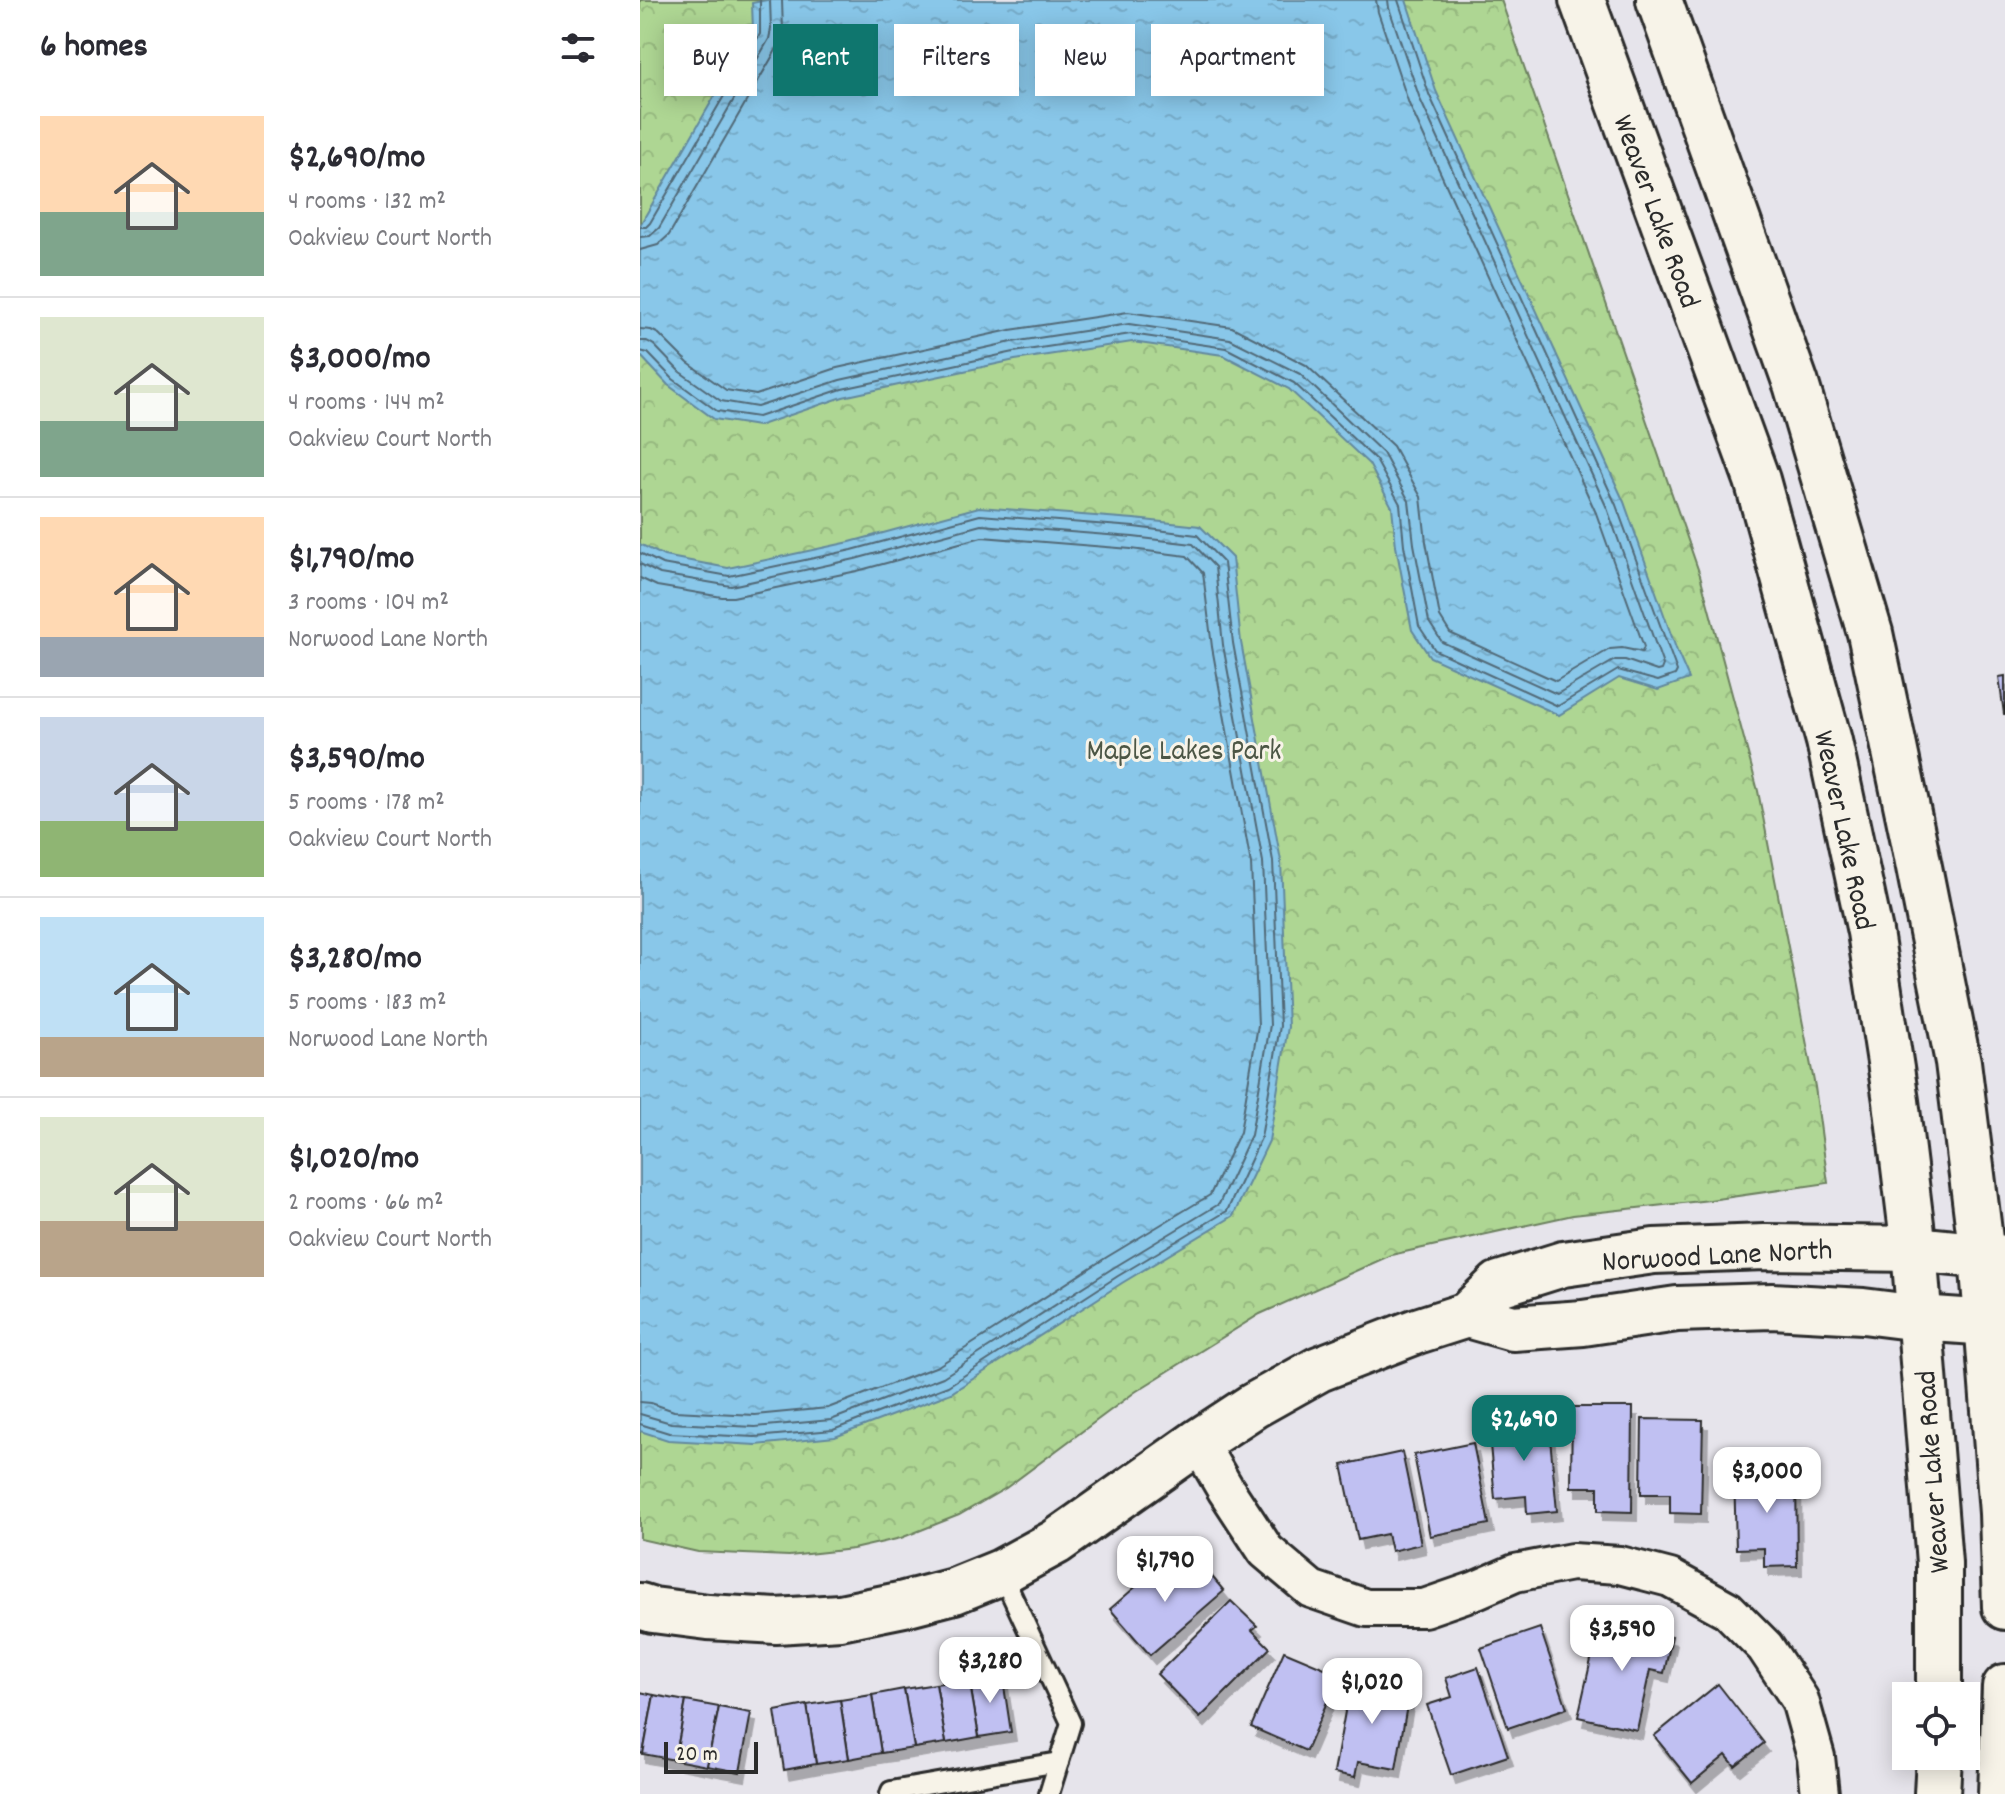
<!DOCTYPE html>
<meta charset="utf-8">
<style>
body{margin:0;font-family:Dekko,sans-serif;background:#f7f7f7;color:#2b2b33;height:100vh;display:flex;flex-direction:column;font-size:30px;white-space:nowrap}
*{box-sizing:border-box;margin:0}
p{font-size:26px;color:#7c7c81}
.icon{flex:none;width:44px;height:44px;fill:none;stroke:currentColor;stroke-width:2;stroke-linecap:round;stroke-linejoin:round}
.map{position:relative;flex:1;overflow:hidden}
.details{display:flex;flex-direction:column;background:#fff;width:640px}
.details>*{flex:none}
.guide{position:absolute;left:24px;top:24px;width:760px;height:72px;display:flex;gap:16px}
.controls{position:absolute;left:1252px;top:1682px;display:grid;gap:16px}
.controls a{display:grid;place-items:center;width:88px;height:88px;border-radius:0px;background:#fff;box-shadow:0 4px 20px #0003;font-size:40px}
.scale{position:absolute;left:24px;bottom:20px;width:94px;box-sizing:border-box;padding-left:8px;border:4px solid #2b2b2b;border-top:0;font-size:22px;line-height:28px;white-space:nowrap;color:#2b2b2b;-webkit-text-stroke:6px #f7f3e8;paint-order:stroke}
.price{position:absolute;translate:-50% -68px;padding:0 18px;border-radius:16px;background:#fff;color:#222;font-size:26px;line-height:52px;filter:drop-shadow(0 2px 4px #0008)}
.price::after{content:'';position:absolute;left:50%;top:48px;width:24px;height:18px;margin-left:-12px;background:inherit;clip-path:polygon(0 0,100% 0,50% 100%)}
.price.on{background:#0f766e;color:#fff}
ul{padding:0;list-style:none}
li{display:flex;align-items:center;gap:24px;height:200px;padding:0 40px}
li+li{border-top:2px solid #e1e1e2}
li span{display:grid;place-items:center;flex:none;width:224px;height:160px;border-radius:0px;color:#555}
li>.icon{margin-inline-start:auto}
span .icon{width:96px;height:96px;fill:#fffc;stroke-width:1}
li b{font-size:34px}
h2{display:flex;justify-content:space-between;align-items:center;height:96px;padding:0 40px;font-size:34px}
.chip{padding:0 28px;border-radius:0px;background:#fff;box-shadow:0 4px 20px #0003;font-size:28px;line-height:72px}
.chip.on{background:#0f766e;color:#fff}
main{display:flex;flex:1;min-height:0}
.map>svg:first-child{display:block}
</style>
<main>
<section class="details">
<h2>6 homes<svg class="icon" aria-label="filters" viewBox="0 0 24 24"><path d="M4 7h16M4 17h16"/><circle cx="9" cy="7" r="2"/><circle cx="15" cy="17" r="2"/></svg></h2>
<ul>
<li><span style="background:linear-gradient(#ffd9b3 60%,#7fa58c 0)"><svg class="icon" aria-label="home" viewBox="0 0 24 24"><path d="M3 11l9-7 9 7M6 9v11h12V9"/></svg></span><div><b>$2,690/mo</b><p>4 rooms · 132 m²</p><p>Oakview Court North</p></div></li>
<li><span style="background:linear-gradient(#dfe7d0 65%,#7fa58c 0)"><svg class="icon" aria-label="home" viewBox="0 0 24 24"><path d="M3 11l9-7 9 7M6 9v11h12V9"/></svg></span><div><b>$3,000/mo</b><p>4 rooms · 144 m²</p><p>Oakview Court North</p></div></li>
<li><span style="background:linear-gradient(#ffd9b3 75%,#9aa5b1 0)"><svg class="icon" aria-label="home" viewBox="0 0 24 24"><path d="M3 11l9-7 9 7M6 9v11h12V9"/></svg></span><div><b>$1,790/mo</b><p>3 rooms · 104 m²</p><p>Norwood Lane North</p></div></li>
<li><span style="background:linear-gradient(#c9d6e8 65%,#8fb573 0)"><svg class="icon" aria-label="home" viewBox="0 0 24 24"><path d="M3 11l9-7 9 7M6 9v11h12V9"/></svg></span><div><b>$3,590/mo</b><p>5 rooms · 178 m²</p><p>Oakview Court North</p></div></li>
<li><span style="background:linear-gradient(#bfe0f5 75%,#b9a48a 0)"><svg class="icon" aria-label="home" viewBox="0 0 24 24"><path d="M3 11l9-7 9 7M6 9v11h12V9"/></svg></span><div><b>$3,280/mo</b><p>5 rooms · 183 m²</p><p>Norwood Lane North</p></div></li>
<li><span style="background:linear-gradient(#dfe7d0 65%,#b9a48a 0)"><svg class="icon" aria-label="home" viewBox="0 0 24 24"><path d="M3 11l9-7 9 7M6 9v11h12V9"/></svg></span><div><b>$1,020/mo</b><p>2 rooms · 66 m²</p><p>Oakview Court North</p></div></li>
</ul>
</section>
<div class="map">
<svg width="1365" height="1794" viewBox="0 0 1365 1794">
<defs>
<pattern id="park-crowns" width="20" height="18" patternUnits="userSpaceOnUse" patternTransform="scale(2)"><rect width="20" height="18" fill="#aed693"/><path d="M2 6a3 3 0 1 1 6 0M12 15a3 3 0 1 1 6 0" fill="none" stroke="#96b87f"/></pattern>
<pattern id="water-ripples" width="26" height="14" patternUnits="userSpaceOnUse" patternTransform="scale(2)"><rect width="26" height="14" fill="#89c7e9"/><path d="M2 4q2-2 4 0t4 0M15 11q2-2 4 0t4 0" fill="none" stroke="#76abc8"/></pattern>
<filter id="shadow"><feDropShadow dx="5" dy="9" stdDeviation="0" flood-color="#0004"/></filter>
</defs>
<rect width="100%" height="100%" fill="#e6e4eb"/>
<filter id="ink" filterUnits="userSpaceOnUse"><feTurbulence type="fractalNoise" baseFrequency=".0125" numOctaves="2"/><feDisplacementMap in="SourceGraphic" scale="16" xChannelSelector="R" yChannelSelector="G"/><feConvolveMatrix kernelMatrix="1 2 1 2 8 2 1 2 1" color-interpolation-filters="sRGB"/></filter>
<g filter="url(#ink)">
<path fill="url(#park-crowns)" stroke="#6c805f" stroke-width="2" d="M0 0H861L1060 575 1118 791 1175 1087 1188 1183 1070 1200 933 1215 751 1255 620 1314 495 1392 366 1488 319 1515 261 1538 213 1549 149 1556 58 1552 0 1539Z"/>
<g fill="url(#water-ripples)" stroke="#63899d" stroke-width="2">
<path d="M127 0H766L796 91 984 502 1038 654 1049 679 1018 690 979 678 919 715 790 657 772 630 756 546 752 507 729 464 649 389 583 355 492 342 375 360 203 397 118 426 74 419 28 385 0 355V225L113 30 112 3Z"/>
<path d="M339 507 494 519 560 526 592 558 601 642 641 861 648 1027 629 1141 593 1216 482 1283 311 1393 195 1437 116 1445 28 1440 0 1431V544L24 556 88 568 210 542Z"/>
</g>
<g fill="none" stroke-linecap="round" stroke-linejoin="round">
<g stroke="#516977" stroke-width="2">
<path d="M0 227H6L10 223 120 34V0"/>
<path d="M0 237 10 236 19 228 129 39 131 29 130 0"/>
<path d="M0 250 18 245 29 235 139 45 143 32 142 0"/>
<path d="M0 329 11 330 19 334 48 363 86 390 116 395 197 368 370 330 488 312 592 327 666 365 753 446 781 497 786 542 800 617 810 633 916 681 970 649 982 648 1002 652 1004 647 956 513 769 104 738 12 736 0"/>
<path d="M0 341H7L14 345 40 372 81 401 117 407 200 380 372 342 489 324 590 339 660 374 743 453 769 501 774 544 789 622 802 642 917 694 975 660H985L1017 671 1021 670 1023 665 967 508 780 99 749 8 748 0"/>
<path d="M0 351 8 353 33 379 77 411 118 417 202 389 374 352 491 334 586 348 654 383 736 460 760 504 764 545 779 626 795 650 918 706 978 670 1018 681 1035 675 1037 671 976 505 789 94 758 0"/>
<path d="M0 553 22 564 89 576 212 550 340 515 494 527 557 535 584 563 593 643 633 861 640 1026 621 1138 587 1211 478 1276 308 1386 193 1430 115 1437 29 1433 0 1424"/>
<path d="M0 564 20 574 91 586 215 559 341 525 493 537 553 544 575 567 583 645 623 862 630 1025 611 1135 579 1204 473 1268 303 1377 191 1420 115 1427 31 1423 0 1414"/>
<path d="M0 578 17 586 82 597H93L217 571 342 537 491 549 547 556 563 573 572 647 611 864 618 1025 600 1132 570 1195 467 1257 298 1366 188 1408 115 1415 34 1411 11 1403 0 1402"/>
</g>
</g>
<g fill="#c0c0f2" stroke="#2b2b2b" stroke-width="2" filter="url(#shadow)">
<path d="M1365 676V714H1364L1359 677Z"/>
<path d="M932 1407H993L992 1512 958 1511V1487H931Z"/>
<path d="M908 1417 917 1511 887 1514 886 1496 855 1499 848 1423Z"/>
<path d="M1002 1419 1063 1420 1061 1514 1030 1513V1494H1001Z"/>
<path d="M833 1443 849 1524 790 1536 774 1455Z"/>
<path d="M762 1452 781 1544 751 1551 747 1534 718 1540 702 1465Z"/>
<path d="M1156 1471 1157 1566 1124 1567V1548L1096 1549 1094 1472Z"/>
<path d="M531 1556 550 1579 564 1567 584 1591 510 1655 470 1609Z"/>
<path d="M591 1601 617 1626 612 1630 630 1648 560 1718 517 1674Z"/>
<path d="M960 1620 1032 1636 1024 1673 1010 1670 997 1730 938 1717Z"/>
<path d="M900 1628 927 1708 868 1728 841 1648Z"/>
<path d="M644 1651 699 1674 666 1751 611 1727Z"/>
<path d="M838 1667 868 1756 811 1775 787 1705 812 1697 806 1678Z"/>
<path d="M362 1673 371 1732 339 1737 329 1678Z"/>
<path d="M329 1678 339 1737 306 1743 296 1684Z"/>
<path d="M711 1678 770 1688 756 1769 718 1762 715 1777 694 1773Z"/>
<path d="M296 1684 306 1743 274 1748 264 1689Z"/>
<path d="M1078 1684 1124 1743 1095 1766 1086 1755 1052 1783 1014 1736Z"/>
<path d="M264 1689 274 1748 241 1753 232 1695Z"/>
<path d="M0 1692 14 1695 3 1754 0 1753Z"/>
<path d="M14 1695 46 1701 35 1760 3 1754Z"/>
<path d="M232 1695 241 1753 209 1759 200 1700Z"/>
<path d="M200 1700 209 1759 176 1764 167 1705Z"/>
<path d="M46 1701 79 1707 67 1766 35 1760Z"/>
<path d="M167 1705 176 1764 144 1770 135 1711Z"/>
<path d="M79 1707 111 1713 100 1772 67 1766Z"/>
</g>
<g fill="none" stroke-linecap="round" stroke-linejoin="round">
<defs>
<g id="service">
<path d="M361 1572 431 1723 409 1794"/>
<path d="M250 1794 251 1791 419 1762"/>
</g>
<path id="minor" d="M558 1442 586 1490 626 1551 671 1589 726 1608H784L836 1590 875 1573 932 1562 980 1565 1030 1578 1088 1610 1125 1647 1160 1700 1176 1757 1180 1794"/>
<g id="tertiary">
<path d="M827 1315 873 1328 943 1323 1037 1309 1132 1306 1223 1311 1279 1318 1365 1324"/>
<path d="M0 1606 13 1610 68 1617 136 1621 200 1617 264 1604 314 1591 361 1572 416 1542 558 1442 613 1406 679 1369 777 1331 827 1315 859 1284 923 1264 1014 1251 1125 1247 1274 1249 1365 1258"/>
</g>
<g id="secondary">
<path d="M942 0 1117 480 1189 741 1230 932 1256 1101 1274 1249 1299 1563V1696"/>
<path d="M1019 0 1156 384 1230 633 1273 837 1318 1062 1342 1256 1362 1513 1365 1607"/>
<path d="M1297 1794 1299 1756"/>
<path d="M1361 1794 1365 1687"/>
</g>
</defs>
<use href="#service" stroke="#2b2b2b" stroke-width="24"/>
<use href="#minor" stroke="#2b2b2b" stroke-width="42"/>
<use href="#tertiary" stroke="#2b2b2b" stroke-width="50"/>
<use href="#secondary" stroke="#2b2b2b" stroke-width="50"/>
<use href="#service" stroke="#f7f3e8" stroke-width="18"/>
<use href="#minor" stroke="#f7f3e8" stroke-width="36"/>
<use href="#tertiary" stroke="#f7f3e8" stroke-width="44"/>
<use href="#secondary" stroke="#f7f3e8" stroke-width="44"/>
</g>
</g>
<g text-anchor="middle" stroke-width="6" stroke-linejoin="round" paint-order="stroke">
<g font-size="30" fill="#2b2b2b" stroke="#f7f3e8">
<text transform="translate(1018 211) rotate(70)" y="10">Weaver Lake Road</text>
<text transform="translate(1206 830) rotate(78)" y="10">Weaver Lake Road</text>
<text transform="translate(1077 1254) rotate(-3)" y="10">Norwood Lane North</text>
<text transform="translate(1291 1472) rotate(-94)" y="10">Weaver Lake Road</text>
</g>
<g font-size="30" fill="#4c5645" stroke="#f7f3e8">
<text x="544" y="759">Maple Lakes Park</text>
</g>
</g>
</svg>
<div class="controls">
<a><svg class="icon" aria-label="locate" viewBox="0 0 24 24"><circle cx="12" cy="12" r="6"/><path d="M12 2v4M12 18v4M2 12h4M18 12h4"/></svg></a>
</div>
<div class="scale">20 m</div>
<b class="price on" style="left:884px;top:1463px">$2,690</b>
<b class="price" style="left:1127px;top:1515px">$3,000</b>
<b class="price" style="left:525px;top:1604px">$1,790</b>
<b class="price" style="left:982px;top:1673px">$3,590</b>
<b class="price" style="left:350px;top:1705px">$3,280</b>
<b class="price" style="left:732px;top:1726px">$1,020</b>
<div class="guide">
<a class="chip">Buy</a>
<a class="chip on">Rent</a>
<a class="chip">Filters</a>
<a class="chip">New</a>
<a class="chip">Apartment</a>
</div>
</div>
</main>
